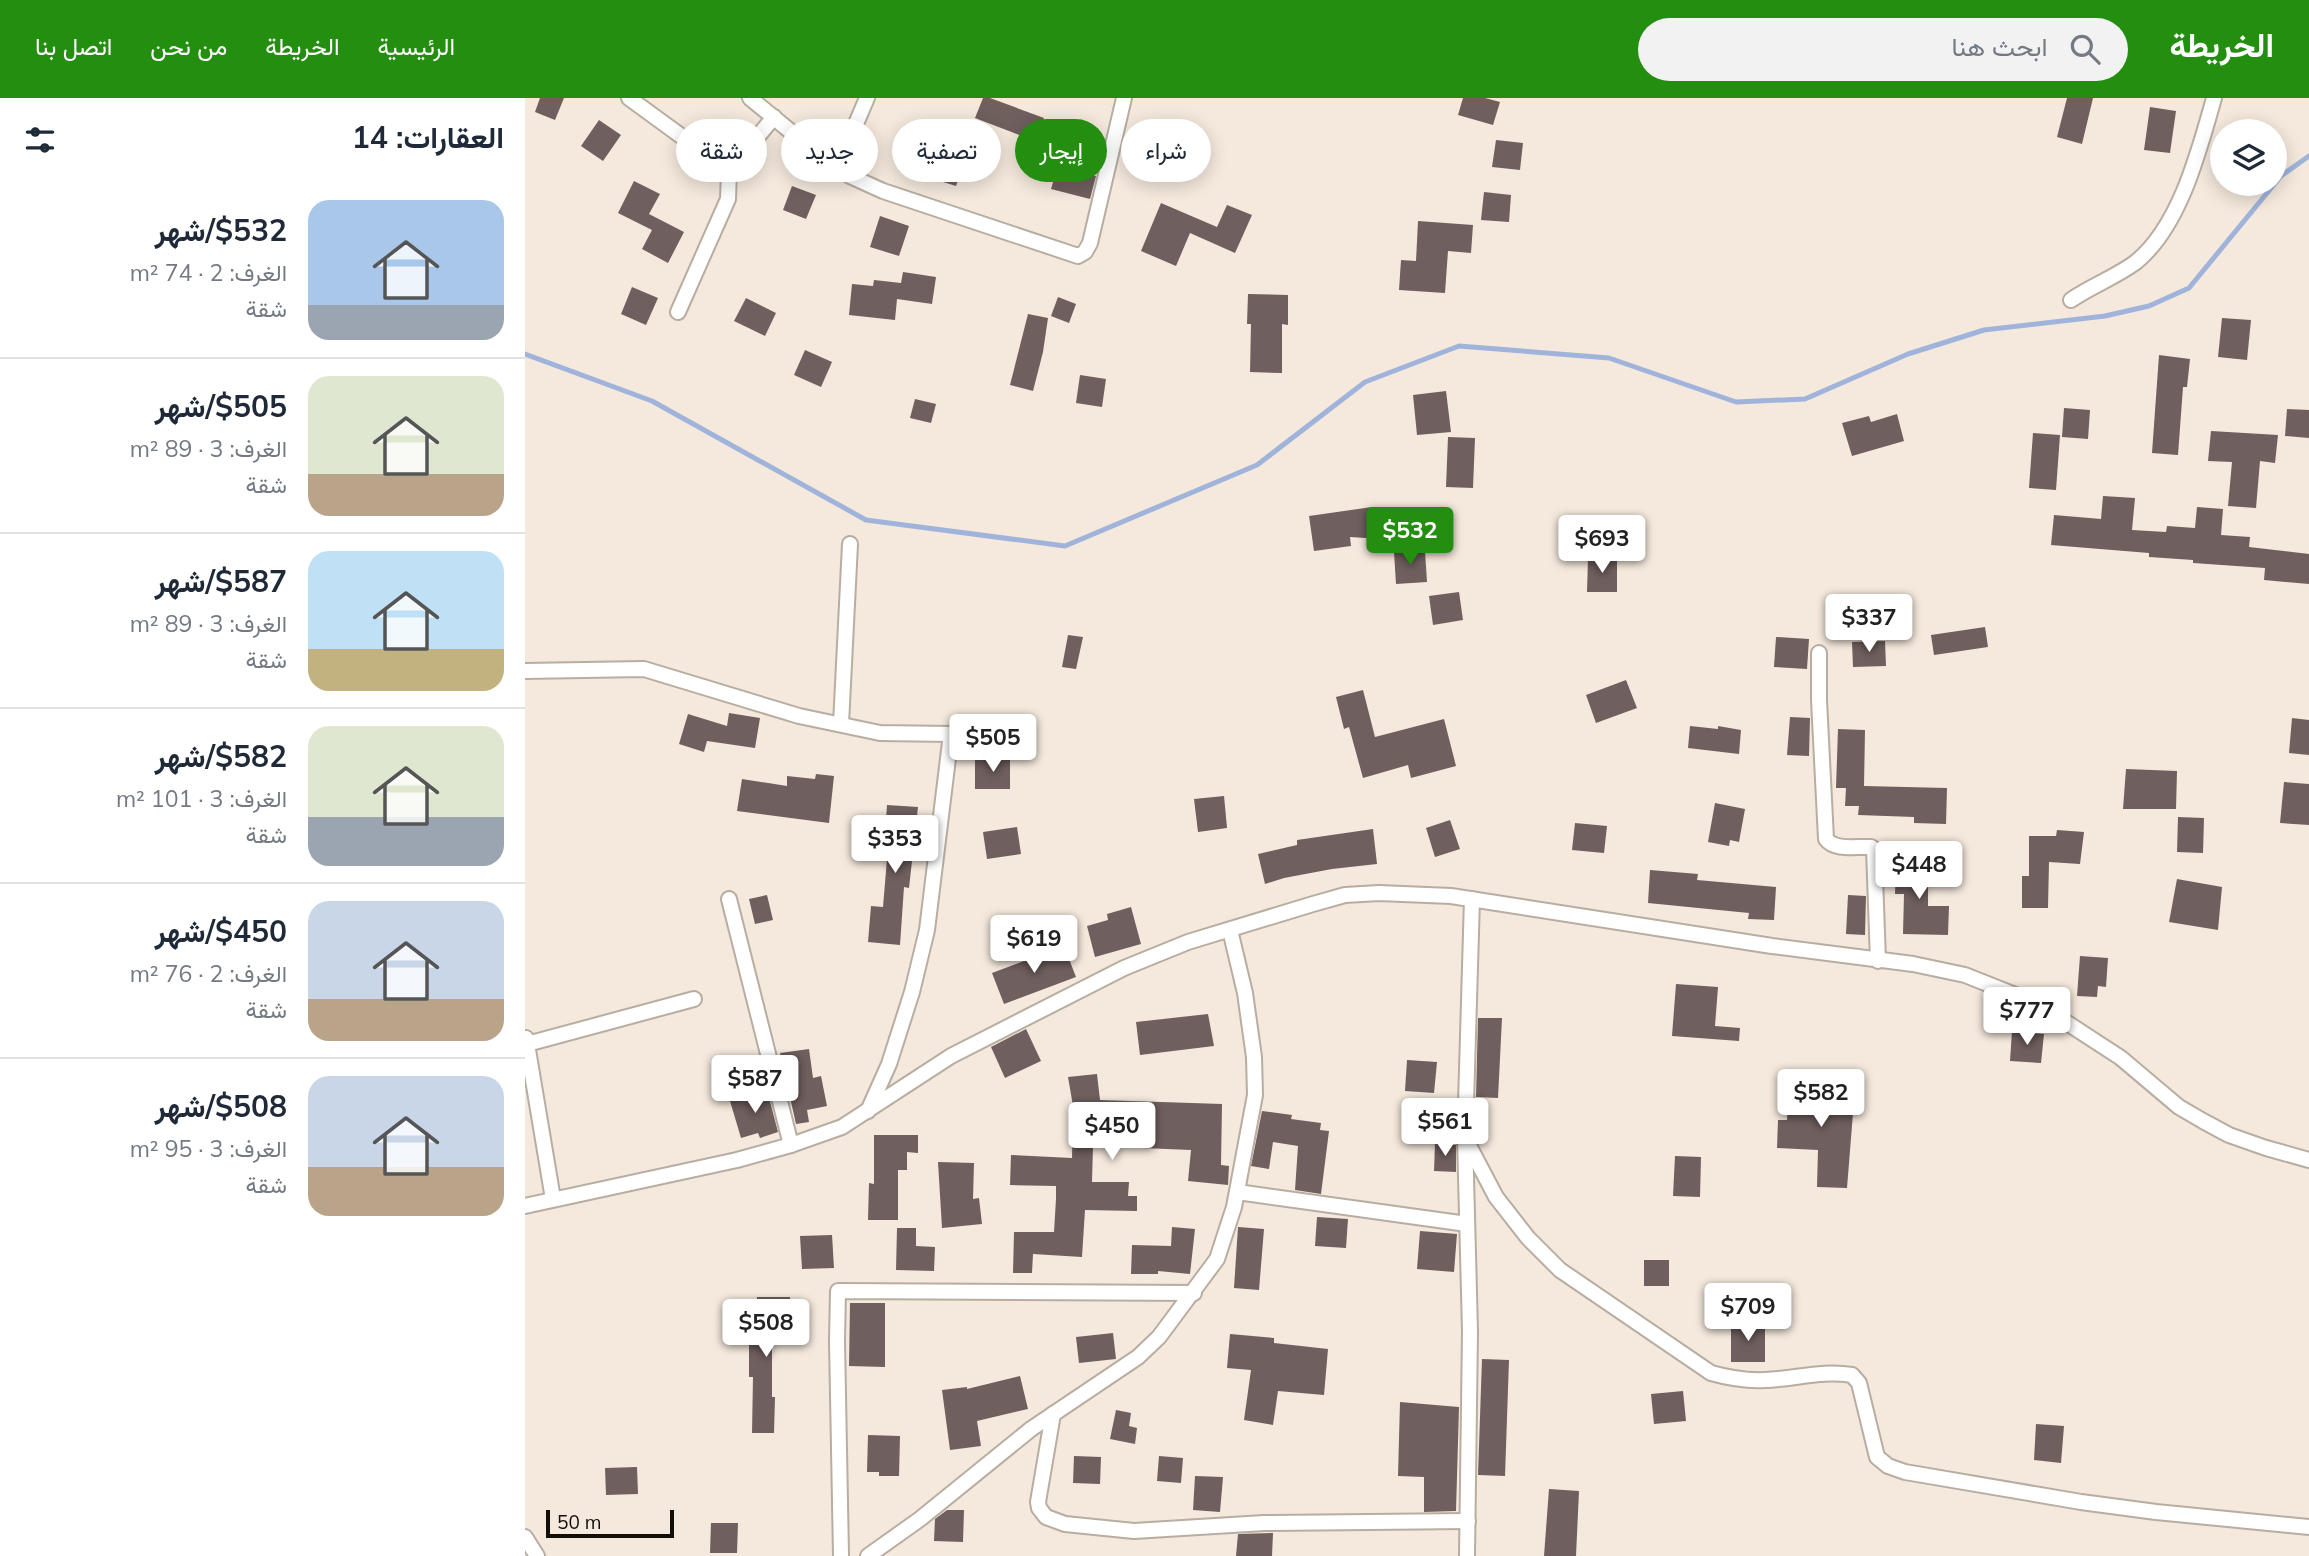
<!DOCTYPE html>
<html lang="ar">
<meta charset="utf-8">
<style>
body{margin:0;font-family:Mulish,Vazirmatn,sans-serif;background:#f2f2f3;color:#1f2937;direction:rtl;height:100vh;display:flex;flex-direction:column;font-size:26px;white-space:nowrap}
*{box-sizing:border-box;margin:0}
p{font-size:23px;color:#747a83}
.icon{flex:none;width:38px;height:38px;fill:none;stroke:currentColor;stroke-width:2;stroke-linecap:round;stroke-linejoin:round}
.map{position:relative;flex:1;overflow:hidden;direction:ltr}
.panel{display:flex;flex-direction:column;background:#fff;width:525px}
.panel>*{flex:none}
.banner{position:absolute;left:21px;top:21px;width:665px;height:63px;direction:rtl;display:flex;gap:14px}
.controls{position:absolute;left:1685px;top:21px;display:grid;gap:14px}
.controls a{display:grid;place-items:center;width:77px;height:77px;border-radius:50%;background:#fff;box-shadow:0 4px 18px #0003;font-size:35px}
.scale{position:absolute;left:21px;bottom:18px;width:128px;box-sizing:border-box;padding-left:7px;border:4px solid #110d09;border-top:0;font-size:19px;line-height:24px;white-space:nowrap;color:#110d09;-webkit-text-stroke:5px #f5e9dd;paint-order:stroke}
.price{position:absolute;translate:-50% -60px;padding:0 16px;border-radius:7px;background:#fff;color:#222;font-size:23px;line-height:46px;filter:drop-shadow(0 2px 4px #0008)}
.price::after{content:'';position:absolute;left:50%;top:42px;width:21px;height:16px;margin-left:-10px;background:inherit;clip-path:polygon(0 0,100% 0,50% 100%)}
.price.selected{background:#248e11;color:#fff}
ul{padding:0;list-style:none}
li{display:flex;align-items:center;gap:21px;height:175px;padding:0 21px}
li+li{border-top:2px solid #e0e1e3}
li span{display:grid;place-items:center;flex:none;width:196px;height:140px;border-radius:21px;color:#555}
li>.icon{margin-inline-start:auto}
span .icon{width:84px;height:84px;fill:#fffc;stroke-width:1}
li b{font-size:30px}
h2{display:flex;justify-content:space-between;align-items:center;height:84px;padding:0 21px;font-size:30px}
.chip{padding:0 24px;border-radius:32px;background:#fff;box-shadow:0 4px 18px #0003;font-size:24px;line-height:63px}
.chip.selected{background:#248e11;color:#fff}
header{display:flex;align-items:center;gap:42px;box-sizing:border-box;height:98px;padding:0 35px;background:#248e11;color:#fff}
header strong{font-size:33px}
nav{display:flex;gap:38px;margin-inline-start:auto;font-size:24px}
.search{width:490px;height:63px;background:#f2f2f3;display:flex;align-items:center;gap:18px;box-sizing:border-box;padding:0 24px;border-radius:38px;color:#747a83;font-size:26px}
main{display:flex;flex:1;min-height:0}
.map>svg:first-child{display:block}
</style>
<header>
<strong>الخريطة</strong>
<div class="search"><svg class="icon" aria-label="search" viewBox="0 0 24 24"><circle cx="10" cy="10" r="6"/><path d="M15 15l6 6"/></svg>ابحث هنا</div>
<nav><a>الرئيسية</a><a>الخريطة</a><a>من نحن</a><a>اتصل بنا</a></nav>
</header>
<main>
<div class="map">
<svg width="1784" height="1458" viewBox="0 0 1784 1458">
<rect width="100%" height="100%" fill="#f5e9dd"/>
<g fill="none" stroke-linecap="round" stroke-linejoin="round">
<path stroke="#a0b4db" stroke-width="5" d="M0 256 127 303 341 422 540 448 732 367 840 284 934 248 1084 260 1211 304 1280 301 1383 256 1459 232 1580 218 1624 208 1664 190 1756 78 1784 58"/>
</g>
<g fill="#6f5f5e">
<path d="M15 0H39L30 22 10 14Z"/>
<path d="M458 0H465L519 20 510 43 450 20Z"/>
<path d="M938 0H960L975 4 968 27 933 17Z"/>
<path d="M1542 0H1568L1557 46 1532 39Z"/>
<path d="M1625 9 1651 13 1645 55 1619 52Z"/>
<path d="M74 22 96 37 78 63 56 48Z"/>
<path d="M971 42 998 45 995 72 967 69Z"/>
<path d="M412 51 441 60 431 88 402 79Z"/>
<path d="M533 68 571 78 565 101 526 91Z"/>
<path d="M109 83 135 96 124 116 159 134 143 165 117 151 127 132 93 115Z"/>
<path d="M267 88 291 97 281 121 258 112Z"/>
<path d="M959 94 986 97 984 124 956 122Z"/>
<path d="M636 105 692 129 702 107 727 117 710 155 665 135 651 168 616 153Z"/>
<path d="M355 118 384 128 374 158 345 149Z"/>
<path d="M893 123 948 127 946 155 923 153 920 195 874 192 876 162 891 163Z"/>
<path d="M378 174 411 179 407 206 372 201 370 222 324 217 327 186 348 188 349 182 376 185Z"/>
<path d="M107 189 133 200 121 227 96 216Z"/>
<path d="M723 196 763 197V227L757 226V275L725 274 726 226H722Z"/>
<path d="M533 199 551 206 544 225 526 218Z"/>
<path d="M221 200 251 215 240 238 209 223Z"/>
<path d="M503 216 523 220 518 254 508 293 485 287Z"/>
<path d="M1697 220 1726 222 1722 262 1693 259Z"/>
<path d="M280 252 307 264 296 289 269 277Z"/>
<path d="M1634 257 1665 261 1662 289H1658L1653 357 1627 355Z"/>
<path d="M555 277 581 281 577 309 551 305Z"/>
<path d="M921 293 926 334 892 337 888 297Z"/>
<path d="M390 301 411 306 406 325 385 320Z"/>
<path d="M1539 310 1565 312 1563 341 1537 339Z"/>
<path d="M1762 311 1784 312V340L1760 338Z"/>
<path d="M1372 316 1379 343 1327 358 1317 325 1344 318 1346 324Z"/>
<path d="M1686 333 1753 337 1750 365 1735 363 1731 410 1703 408 1707 364 1683 363Z"/>
<path d="M1508 335 1535 337 1531 392 1504 390Z"/>
<path d="M923 339 950 340 948 390 921 389Z"/>
<path d="M1578 398 1610 400 1607 432 1641 434 1642 428 1670 430 1672 409 1698 411 1696 437 1725 439 1724 449 1784 456V486L1739 482 1740 470 1668 465V462L1624 459V455L1526 447 1529 417 1576 421Z"/>
<path d="M847 409 875 411 873 442 825 439 826 448 789 453 784 418Z"/>
<path d="M900 453 902 484 871 486 869 454Z"/>
<path d="M1063 460 1092 461V494H1062Z"/>
<path d="M934 494 938 522 908 527 904 498Z"/>
<path d="M1460 529 1463 549 1409 557 1406 537Z"/>
<path d="M543 537 558 539 551 571 537 569Z"/>
<path d="M1251 539 1284 541 1282 571 1249 569Z"/>
<path d="M1360 543 1361 568 1328 569 1327 544Z"/>
<path d="M1101 582 1112 610 1071 625 1061 597Z"/>
<path d="M838 592 850 639 919 621 931 668 886 680 883 667 838 680 824 629 819 631 811 599Z"/>
<path d="M204 615 235 620 230 650 182 643 179 654 154 646 163 616 202 628Z"/>
<path d="M1265 619 1285 620 1284 658 1262 657Z"/>
<path d="M1767 620 1784 622V657L1764 655Z"/>
<path d="M1165 628 1193 631V628L1216 632 1214 656 1163 650Z"/>
<path d="M1313 631 1340 632 1339 688 1422 690 1421 726 1389 725V719L1333 717 1334 708H1320L1321 690H1311Z"/>
<rect x="450" y="660" width="35" height="31"/>
<path d="M1601 671 1652 673 1651 711H1598Z"/>
<path d="M291 676 309 678 304 725 212 713 217 681 262 688V678L290 681Z"/>
<path d="M1759 684 1784 686V727L1755 725Z"/>
<path d="M699 698 702 730 673 734 669 701Z"/>
<path d="M1190 705 1220 711 1214 744 1205 742 1204 748 1183 744Z"/>
<path d="M362 707 393 709 384 790 379 789 375 847 343 844 346 808 358 809 364 737 360 736Z"/>
<path d="M1653 719 1679 720 1678 755 1652 754Z"/>
<path d="M925 722 935 751 910 759 901 730Z"/>
<path d="M1050 725 1082 728 1079 755 1047 752Z"/>
<path d="M492 729 496 756 462 761 458 734Z"/>
<path d="M848 731 852 766 807 771 759 780 740 786 733 756 772 747V742Z"/>
<path d="M1532 732 1559 734 1555 766 1524 764 1523 810H1497V778H1504V738H1531Z"/>
<path d="M1371 762 1403 763V808H1424L1423 837 1378 836 1379 796H1370Z"/>
<path d="M1125 772 1173 776 1172 782 1251 789 1249 822 1223 821 1224 815 1123 805Z"/>
<path d="M1652 781 1697 789 1693 832 1644 824Z"/>
<path d="M242 797 248 822 230 826 224 801Z"/>
<path d="M1323 797 1341 798 1340 837 1321 836Z"/>
<path d="M606 809 616 846 570 859 562 828 583 822 582 816Z"/>
<path d="M539 848 551 879 479 906 467 875Z"/>
<path d="M1555 858 1583 860 1581 889 1573 888 1572 899 1552 898Z"/>
<path d="M1151 886 1193 889 1190 928 1215 930 1214 943 1147 938Z"/>
<path d="M683 916 689 948 615 957 611 924Z"/>
<path d="M953 920H977L973 1000 951 999Z"/>
<path d="M501 931 516 963 480 980 466 949Z"/>
<path d="M1487 933 1519 936 1516 965 1485 963Z"/>
<path d="M284 951 288 980 296 978 302 1008 282 1012 284 1024 271 1026 255 955Z"/>
<path d="M882 962 912 964 909 995 880 993Z"/>
<path d="M572 976 575 1002 697 1006 696 1067 704 1068 703 1087 663 1083 666 1052 568 1048 567 1084H604L603 1098H612V1113L560 1112 557 1159 508 1156 507 1175H488L489 1134H529L531 1101V1088L485 1087 486 1057 547 1060 548 1008 543 979Z"/>
<path d="M1264 986 1330 990 1322 1090 1292 1089 1293 1052 1252 1050 1253 1022H1262Z"/>
<path d="M242 992 253 1034 235 1040 233 1035 216 1040 205 1003Z"/>
<path d="M737 1013 767 1017 766 1021 796 1025 795 1032 804 1033 796 1096 770 1092 773 1048 748 1044 744 1071 726 1068Z"/>
<path d="M349 1037H393V1055L382 1054V1072H373V1122H343L344 1085 349 1086Z"/>
<path d="M910 1046 931 1047V1074L909 1073Z"/>
<path d="M1150 1058 1176 1059 1175 1099 1148 1098Z"/>
<path d="M413 1064 449 1065 448 1101 454 1100 457 1126 417 1130Z"/>
<path d="M792 1119 823 1121 821 1150 790 1148Z"/>
<path d="M647 1129 670 1131 665 1176 633 1173V1176H606L607 1147 646 1148Z"/>
<path d="M713 1129 739 1131 734 1192 709 1190Z"/>
<path d="M372 1130H391V1148L410 1149 409 1173 371 1172Z"/>
<path d="M895 1133 932 1136 929 1174 892 1171Z"/>
<path d="M307 1137 309 1170 277 1171 275 1138Z"/>
<rect x="1119" y="1162" width="25" height="26"/>
<path d="M232 1199H265V1235H247V1299H250L249 1335H227L228 1279H224V1237L232 1236Z"/>
<path d="M325 1205H360V1269L324 1268Z"/>
<path d="M1206 1225 1240 1226V1264H1206Z"/>
<path d="M588 1235 591 1261 554 1265 551 1239Z"/>
<path d="M705 1236 749 1240V1245L803 1251 799 1297 753 1293 748 1327 719 1322 726 1272 702 1270Z"/>
<path d="M957 1261 984 1262 980 1378 953 1377Z"/>
<path d="M495 1278 503 1311 452 1323 456 1348 425 1352 417 1292 442 1289V1291Z"/>
<path d="M1158 1293 1161 1323 1129 1326 1126 1296Z"/>
<path d="M875 1304 934 1309 931 1413 899 1414V1379L873 1378Z"/>
<path d="M591 1312 606 1315 604 1328 612 1330 610 1346 585 1341Z"/>
<path d="M1511 1326 1539 1328 1536 1365 1509 1362Z"/>
<path d="M343 1337 375 1338 374 1378H354V1374H342Z"/>
<path d="M549 1358 576 1359 575 1386 548 1385Z"/>
<path d="M634 1358 658 1360 656 1385 632 1383Z"/>
<path d="M112 1369 113 1396 81 1397 80 1370Z"/>
<path d="M670 1378 698 1379 695 1414 668 1412Z"/>
<path d="M1024 1391 1054 1393 1051 1458H1019Z"/>
<path d="M422 1412H439L438 1444 409 1443 410 1421Z"/>
<path d="M186 1425H213L212 1455H185Z"/>
<path d="M748 1435 747 1458H711L713 1436Z"/>
</g>
<g fill="none" stroke-linecap="round" stroke-linejoin="round">
<defs>
<g id="street">
<path d="M104 0 204 73"/>
<path d="M225 0 299 61 325 78 358 93 553 158 560 154 565 145 599 0"/>
<path d="M312 70 342 0"/>
<path d="M1546 202C1566 188 1591 179 1611 164 1655 128 1674 53 1689 0"/>
<path d="M153 214 203 101 204 73 249 19"/>
<path d="M1294 555V602L1301 741C1310 753 1332 748 1346 749L1349 751 1353 863"/>
<path d="M0 573 119 571 274 618 355 635 426 636 402 832 387 894 364 966 343 1013"/>
<path d="M316 626 325 446"/>
<path d="M204 801 266 1047"/>
<path d="M1 940 28 1101"/>
<path d="M2 946 169 901"/>
<path d="M940 1040 971 1099 1003 1140 1035 1172 1186 1275C1204 1280 1221 1283 1240 1282 1270 1281 1297 1272 1327 1277L1334 1285 1352 1359 1363 1368 1380 1374 1556 1404 1631 1414 1784 1429"/>
<path d="M712 1094 942 1126"/>
<path d="M0 1108 212 1062 266 1047 317 1029 426 958 599 870 663 844 788 806 820 797 854 795 926 798 1247 848 1388 866 1440 877 1513 906 1596 960 1654 1009 1678 1023 1704 1037 1741 1050 1784 1062"/>
<path d="M528 1316 513 1404 514 1410 521 1419 540 1426 609 1433 739 1425 943 1423"/>
<path d="M0 1439 12 1458"/>
<path d="M316 1458 312 1243 313 1193 669 1195"/>
<path d="M343 1458 395 1421 506 1331 613 1259 634 1239 692 1161 709 1109 730 997 729 959 720 895 705 832"/>
<path d="M942 1458 945 1233 940 1040 947 801"/>
</g>
</defs>
<use href="#street" stroke="#b8ada1" stroke-width="18"/>
<use href="#street" stroke="#fff" stroke-width="14"/>
</g>
</svg>
<div class="controls">
<a><svg class="icon" aria-label="layers" viewBox="0 0 24 24"><path d="M12 4l9 5-9 5-9-5zM3 14l9 5 9-5"/></svg></a>
</div>
<div class="scale">50 m</div>
<b class="price selected" style="left:885px;top:469px">$532</b>
<b class="price" style="left:1077px;top:477px">$693</b>
<b class="price" style="left:1344px;top:556px">$337</b>
<b class="price" style="left:468px;top:676px">$505</b>
<b class="price" style="left:370px;top:777px">$353</b>
<b class="price" style="left:1394px;top:803px">$448</b>
<b class="price" style="left:509px;top:877px">$619</b>
<b class="price" style="left:1502px;top:949px">$777</b>
<b class="price" style="left:230px;top:1017px">$587</b>
<b class="price" style="left:1296px;top:1031px">$582</b>
<b class="price" style="left:920px;top:1060px">$561</b>
<b class="price" style="left:587px;top:1064px">$450</b>
<b class="price" style="left:1223px;top:1245px">$709</b>
<b class="price" style="left:241px;top:1261px">$508</b>
<div class="banner">
<a class="chip">شراء</a>
<a class="chip selected">إيجار</a>
<a class="chip">تصفية</a>
<a class="chip">جديد</a>
<a class="chip">شقة</a>
</div>
</div>
<section class="panel">
<h2>العقارات: 14<svg class="icon" aria-label="filters" viewBox="0 0 24 24"><path d="M4 7h16M4 17h16"/><circle cx="9" cy="7" r="2"/><circle cx="15" cy="17" r="2"/></svg></h2>
<ul>
<li><span style="background:linear-gradient(#a9c7e8 75%,#9aa5b1 0)"><svg class="icon" aria-label="home" viewBox="0 0 24 24"><path d="M3 11l9-7 9 7M6 9v11h12V9"/></svg></span><div><b>$532/شهر</b><p>الغرف: 2 · 74 m²</p><p>شقة</p></div></li>
<li><span style="background:linear-gradient(#dfe7d0 70%,#b9a48a 0)"><svg class="icon" aria-label="home" viewBox="0 0 24 24"><path d="M3 11l9-7 9 7M6 9v11h12V9"/></svg></span><div><b>$505/شهر</b><p>الغرف: 3 · 89 m²</p><p>شقة</p></div></li>
<li><span style="background:linear-gradient(#bfe0f5 70%,#c2b280 0)"><svg class="icon" aria-label="home" viewBox="0 0 24 24"><path d="M3 11l9-7 9 7M6 9v11h12V9"/></svg></span><div><b>$587/شهر</b><p>الغرف: 3 · 89 m²</p><p>شقة</p></div></li>
<li><span style="background:linear-gradient(#dfe7d0 65%,#9aa5b1 0)"><svg class="icon" aria-label="home" viewBox="0 0 24 24"><path d="M3 11l9-7 9 7M6 9v11h12V9"/></svg></span><div><b>$582/شهر</b><p>الغرف: 3 · 101 m²</p><p>شقة</p></div></li>
<li><span style="background:linear-gradient(#c9d6e8 70%,#b9a48a 0)"><svg class="icon" aria-label="home" viewBox="0 0 24 24"><path d="M3 11l9-7 9 7M6 9v11h12V9"/></svg></span><div><b>$450/شهر</b><p>الغرف: 2 · 76 m²</p><p>شقة</p></div></li>
<li><span style="background:linear-gradient(#c9d6e8 65%,#b9a48a 0)"><svg class="icon" aria-label="home" viewBox="0 0 24 24"><path d="M3 11l9-7 9 7M6 9v11h12V9"/></svg></span><div><b>$508/شهر</b><p>الغرف: 3 · 95 m²</p><p>شقة</p></div></li>
</ul>
</section>
</main>
